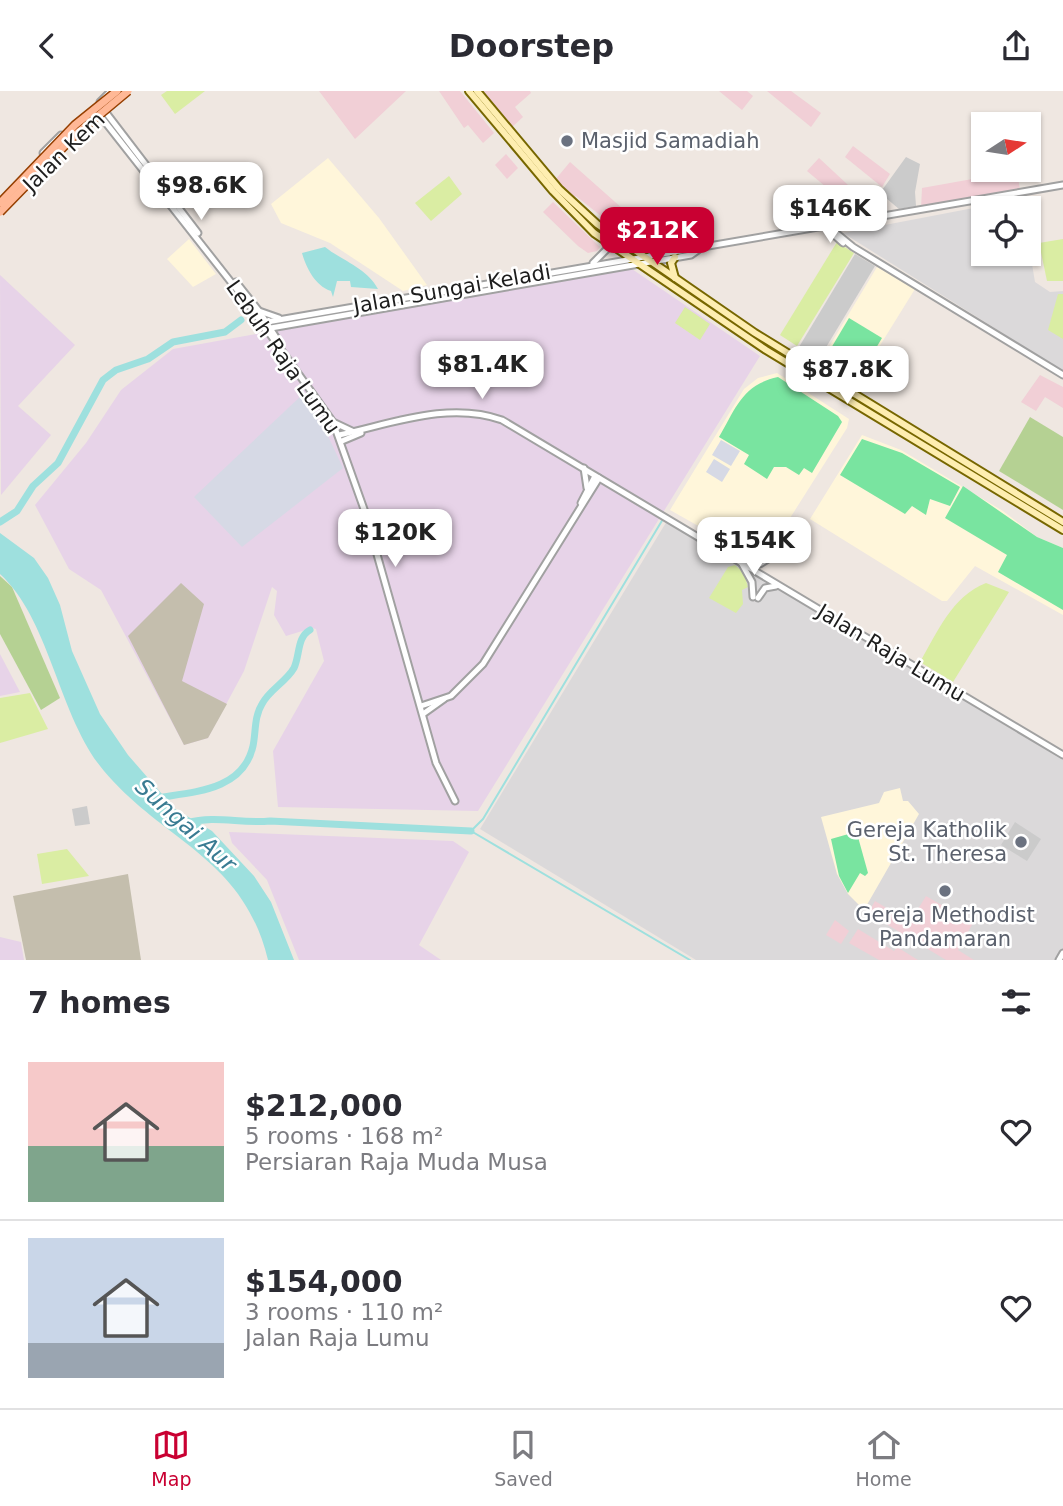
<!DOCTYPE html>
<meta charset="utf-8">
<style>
body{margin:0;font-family:"DejaVu Sans",sans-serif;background:#f7f7f7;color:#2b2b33;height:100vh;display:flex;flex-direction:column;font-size:26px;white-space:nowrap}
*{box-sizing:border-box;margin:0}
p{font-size:23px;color:#7c7c81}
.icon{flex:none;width:38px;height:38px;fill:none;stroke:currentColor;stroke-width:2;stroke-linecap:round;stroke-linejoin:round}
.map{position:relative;height:869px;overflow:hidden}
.sheet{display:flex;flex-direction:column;background:#fff;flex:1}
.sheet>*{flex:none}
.needle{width:46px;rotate:78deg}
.tools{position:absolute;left:971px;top:21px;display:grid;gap:14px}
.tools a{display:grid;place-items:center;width:70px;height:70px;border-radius:0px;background:#fff;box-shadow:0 2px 5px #0004;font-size:35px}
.price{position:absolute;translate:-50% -60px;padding:0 16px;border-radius:14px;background:#fff;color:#222;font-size:23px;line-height:46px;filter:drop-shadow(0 2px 4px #0008)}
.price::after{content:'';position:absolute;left:50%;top:42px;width:21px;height:16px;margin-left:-10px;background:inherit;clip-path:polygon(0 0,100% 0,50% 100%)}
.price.on{background:#c90032;color:#fff}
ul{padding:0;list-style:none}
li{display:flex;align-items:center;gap:21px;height:175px;padding:0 28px}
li+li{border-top:2px solid #e1e1e2}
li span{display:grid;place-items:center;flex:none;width:196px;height:140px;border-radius:0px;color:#555}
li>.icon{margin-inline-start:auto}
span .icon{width:84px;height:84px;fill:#fffc;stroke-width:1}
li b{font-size:30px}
h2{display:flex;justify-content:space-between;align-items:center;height:84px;padding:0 28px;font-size:30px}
header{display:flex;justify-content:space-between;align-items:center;height:91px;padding:0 28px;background:#fff;font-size:32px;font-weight:600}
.tab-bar{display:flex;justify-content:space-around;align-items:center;height:98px;border-top:2px solid #e1e1e2;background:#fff;font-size:19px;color:#7c7c81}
.tab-bar a{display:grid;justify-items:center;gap:4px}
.tab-bar .on{color:#c90032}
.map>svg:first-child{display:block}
</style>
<header><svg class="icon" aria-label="back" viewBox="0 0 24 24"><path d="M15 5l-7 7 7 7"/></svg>Doorstep<svg class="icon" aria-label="share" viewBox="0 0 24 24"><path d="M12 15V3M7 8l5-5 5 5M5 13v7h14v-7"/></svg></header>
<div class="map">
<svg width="1063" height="869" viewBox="0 0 1063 869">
<rect width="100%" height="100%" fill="#efe7e1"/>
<g fill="#dbd9da">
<path d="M1021 108 1023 117H984V163H1029V155L1035 191 1050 201 1063 200V280L843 142Z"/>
<path d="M670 425 1063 663V869H696L480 738Z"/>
</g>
<g fill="#f1cfd6">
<path d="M319 0H406L355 48Z"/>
<path d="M439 0H460L494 42 483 52 468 34 464 37Z"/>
<path d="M480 0H530L531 2 515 16 523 26 510 38Z"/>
<path d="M719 0H747L753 5 742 19Z"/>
<path d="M767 0H791L821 22 811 36Z"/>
<path d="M853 55 890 83 882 96 845 66Z"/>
<path d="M506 63 518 77 507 88 495 74Z"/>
<path d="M819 67 848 94 838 106 807 80Z"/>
<path d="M570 71 623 118 611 133 576 105 573 108 555 89Z"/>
<path d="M1017 80 1020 99 921 117 922 97Z"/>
<path d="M553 111 600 156 597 160 588 162 578 155 543 121Z"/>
<path d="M627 118 658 142 647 156 615 135Z"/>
<path d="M1040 284 1063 296V317L1045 306 1036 320 1021 311Z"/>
<path d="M926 805 973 832 958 859 974 869H946L868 822 875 810 910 831Z"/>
<path d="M835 829 849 840 841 853 826 844Z"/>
<path d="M858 838 894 860 897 856 918 869H879L849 852Z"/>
</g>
<g fill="#e7d3e8">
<path d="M629 176 760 265 478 720 278 716 273 660 324 570 316 538 312 537 286 545 274 524 277 500 272 496 244 580 208 647 184 654 101 499 69 478 35 414 86 352 121 299 173 258Z"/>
<path d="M0 184 75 254 18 315 51 344 1 404Z"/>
<path d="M0 563 20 601 0 605Z"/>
<path d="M229 741 453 750 469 761 419 854 441 869H299L267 789 232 752Z"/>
<path d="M0 846 21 851 24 869H0Z"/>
</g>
<g fill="#fff6da">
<path d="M328 67 379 127 427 194 403 200 330 152 281 132 271 113Z"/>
<path d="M189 148 216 183 193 196 167 168Z"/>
<path d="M877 176 915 198 858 290 821 269Z"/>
<path d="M777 282 849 328 847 337 766 465 757 468 670 419 744 298 758 287Z"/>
<path d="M862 344 901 359 1003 420 1037 446 1063 457V524L975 475 947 510H942L810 428Z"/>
<path d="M900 697 903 710H908L919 723 864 819 848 803 837 783 821 726 879 712 884 701Z"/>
</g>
<g fill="#cbcbcb">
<path d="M906 66 920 73 915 101 916 115 899 118 880 102Z"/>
<path d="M855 163 875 175 819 268 799 256Z"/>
<path d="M87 715 90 733 75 735 72 718Z"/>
<path d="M1015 731 1041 748 1027 770 1001 754Z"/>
</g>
<g fill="#c4bead">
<path d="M181 492 204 513 182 590 227 613 208 647 184 654 128 545Z"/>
<path d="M128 783 141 869H26L13 805Z"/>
</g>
<g fill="#daeda3">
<path d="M167 0H205L175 23 161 4Z"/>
<path d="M449 85 462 103 431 130 415 112Z"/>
<path d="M1063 148V190H1047L1039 152Z"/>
<path d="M837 151 854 162 797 255 780 244Z"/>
<path d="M1058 203H1063V248L1048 239Z"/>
<path d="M685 216 710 233 700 249 675 232Z"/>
<path d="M735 474 744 482 748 496 742 499 743 513 736 522 709 507 728 476Z"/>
<path d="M986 492 1009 501 953 591 920 571C937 542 952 505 986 492Z"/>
<path d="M30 602 48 638 0 652V607Z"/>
<path d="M67 758 89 785 42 793 37 763Z"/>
</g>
<g fill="#b5d193">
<path d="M1030 326 1063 346V419L999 380Z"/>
<path d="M0 485 12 496 60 607 41 619 0 543Z"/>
</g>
<g fill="#79e4a0">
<path d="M849 227 882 247 857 289 824 269Z"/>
<path d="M778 286 838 325 842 331 812 382 804 377 799 384 786 376H774L767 388 744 373 749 364 719 346C736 317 742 294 778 286Z"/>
<path d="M862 348 902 362 960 396 950 415 930 408 926 424 912 415 905 423 840 384Z"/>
<path d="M963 395 1037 446 1063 457V519L998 481 1007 464 945 427Z"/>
<path d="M852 742 858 746 868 782 865 785 860 782 848 802 839 785 831 748Z"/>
</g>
<g fill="#d6d9e5">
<path d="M302 304 328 345 343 377 242 456 194 406Z"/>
<path d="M721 349 740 360 731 375 712 364Z"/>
<path d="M714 368 730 378 722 391 706 381Z"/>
</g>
<g fill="#9ee0de">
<path d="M325 156C341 169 367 177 378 198L351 196 350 190H337L333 206 331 200C315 195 306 176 302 162Z"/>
<path d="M0 442 34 467 48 487 60 514 72 560 100 623 128 664 175 718 212 740 254 785 271 811 294 869H268C243 766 165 752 104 680 58 625 51 530 0 483Z"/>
</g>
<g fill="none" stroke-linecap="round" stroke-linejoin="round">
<path stroke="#9ee0de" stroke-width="2" d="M663 428 483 728 471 740 690 869"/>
<g stroke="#9ee0de" stroke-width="7">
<path d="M0 431 17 420 33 395 58 372 103 289 116 279 148 268 173 251 225 241 241 229"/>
<path d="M156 707C193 701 243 700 253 655 256 641 254 626 262 613 269 599 286 591 294 577 300 564 297 546 310 539"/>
<path d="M187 732C216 724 240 733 270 730L471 740"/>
</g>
<defs>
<g id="tertiary">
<path d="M100 11 111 0"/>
<path d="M104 19 198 142"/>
<path d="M98 22 249 214 333 331 365 421 436 672 455 710"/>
<path d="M43 62 61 44"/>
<path d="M834 135 836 142 853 156 1063 284"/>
<path d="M825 136 843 152"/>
<path d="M593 172 608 157"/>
<path d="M236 191 259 220 281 254"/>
<path d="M259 220 279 227"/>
<path d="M261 232 1063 94"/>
<path d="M265 238 691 164 698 159"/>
<path d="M333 331 352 340"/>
<path d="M339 344C391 333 448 310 502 329L1063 664"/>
<path d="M342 350 361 342"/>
<path d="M584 377 587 397"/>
<path d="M581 412 595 385"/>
<path d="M742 469 760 473 768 468"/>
<path d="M742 473 752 491 753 506"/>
<path d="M758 507 765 497 776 495"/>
<path d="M421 615 451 605 483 573 599 387"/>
<path d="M423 623 444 608"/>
<path d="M1059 869 1063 862"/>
</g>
<g id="secondary">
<path d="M469 0 553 100 594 142 766 259 1063 439"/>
<path d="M477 0 559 98 597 133 755 242 1063 431"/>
<path d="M675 166 671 172 675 187"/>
</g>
</defs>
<use href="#tertiary" stroke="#a1a1a1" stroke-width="9"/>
<use href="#secondary" stroke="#776700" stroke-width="10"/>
<use href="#tertiary" stroke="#fff" stroke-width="5"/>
<use href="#secondary" stroke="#feeeb1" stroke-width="6"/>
<defs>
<g id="primary-bridge">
<path d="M0 112 75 34 117 0"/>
<path d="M0 121 74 45 128 0"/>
</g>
</defs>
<use href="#primary-bridge" stroke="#953f00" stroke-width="10" stroke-linecap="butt"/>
<use href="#primary-bridge" stroke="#ffb896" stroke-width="7"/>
</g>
<g fill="#6b7280" stroke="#fff" stroke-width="2.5">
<circle cx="567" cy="50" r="7"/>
<circle cx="1021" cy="751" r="7"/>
<circle cx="945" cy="800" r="7"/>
</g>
<g text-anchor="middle" stroke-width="5" stroke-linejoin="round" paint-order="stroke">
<g font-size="21" fill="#5b616d" stroke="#fff" text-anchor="start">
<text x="581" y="57">Masjid Samadiah</text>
<text x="1007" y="746" text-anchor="end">Gereja Katholik<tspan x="1007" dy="24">St. Theresa</tspan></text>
<text x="945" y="831" text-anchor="middle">Gereja Methodist<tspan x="945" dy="24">Pandamaran</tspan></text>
</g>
<g font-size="21" fill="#1d1d1d" stroke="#fff">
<text transform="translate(64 61) rotate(-44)" y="7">Jalan Kem</text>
<text transform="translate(452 198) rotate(-10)" y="7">Jalan Sungai Keladi</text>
<text transform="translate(283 266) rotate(55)" y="7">Lebuh Raja Lumu</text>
<text transform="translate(891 562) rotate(31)" y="7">Jalan Raja Lumu</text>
</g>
<g font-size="23" font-style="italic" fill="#397b92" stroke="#fff">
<text transform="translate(186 734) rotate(42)" y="8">Sungai Aur</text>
</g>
</g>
</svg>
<div class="tools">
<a><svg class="needle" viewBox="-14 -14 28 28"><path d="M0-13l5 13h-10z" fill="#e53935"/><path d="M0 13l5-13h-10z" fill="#7c7c81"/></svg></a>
<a><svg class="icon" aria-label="locate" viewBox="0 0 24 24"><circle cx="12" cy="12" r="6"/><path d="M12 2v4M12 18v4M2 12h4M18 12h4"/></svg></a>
</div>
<b class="price" style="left:201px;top:131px">$98.6K</b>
<b class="price" style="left:830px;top:154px">$146K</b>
<b class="price on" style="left:657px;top:176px">$212K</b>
<b class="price" style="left:482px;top:310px">$81.4K</b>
<b class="price" style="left:847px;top:315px">$87.8K</b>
<b class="price" style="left:395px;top:478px">$120K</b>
<b class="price" style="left:754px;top:486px">$154K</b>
</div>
<section class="sheet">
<h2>7 homes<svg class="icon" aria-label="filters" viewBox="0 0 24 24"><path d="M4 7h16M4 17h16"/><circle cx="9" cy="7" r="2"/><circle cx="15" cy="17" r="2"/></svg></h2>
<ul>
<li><span style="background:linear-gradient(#f6c9c9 60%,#7fa58c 0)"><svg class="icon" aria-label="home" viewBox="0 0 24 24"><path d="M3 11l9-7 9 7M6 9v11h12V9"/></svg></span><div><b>$212,000</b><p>5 rooms · 168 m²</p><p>Persiaran Raja Muda Musa</p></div><svg class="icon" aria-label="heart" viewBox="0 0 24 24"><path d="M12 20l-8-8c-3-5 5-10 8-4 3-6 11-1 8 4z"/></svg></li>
<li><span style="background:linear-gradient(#c9d6e8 75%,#9aa5b1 0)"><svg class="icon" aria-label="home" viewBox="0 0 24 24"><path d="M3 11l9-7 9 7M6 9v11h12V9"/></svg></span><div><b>$154,000</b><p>3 rooms · 110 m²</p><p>Jalan Raja Lumu</p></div><svg class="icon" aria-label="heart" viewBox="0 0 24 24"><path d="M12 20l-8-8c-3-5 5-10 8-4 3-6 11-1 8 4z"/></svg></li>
</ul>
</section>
<nav class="tab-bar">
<a class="on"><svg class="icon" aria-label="map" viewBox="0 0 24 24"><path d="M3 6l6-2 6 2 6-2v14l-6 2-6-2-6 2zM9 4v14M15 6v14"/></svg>Map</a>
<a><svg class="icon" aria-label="saved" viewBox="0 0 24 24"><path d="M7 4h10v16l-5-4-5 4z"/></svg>Saved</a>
<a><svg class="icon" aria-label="home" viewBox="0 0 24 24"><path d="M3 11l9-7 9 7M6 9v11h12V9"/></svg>Home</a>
</nav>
